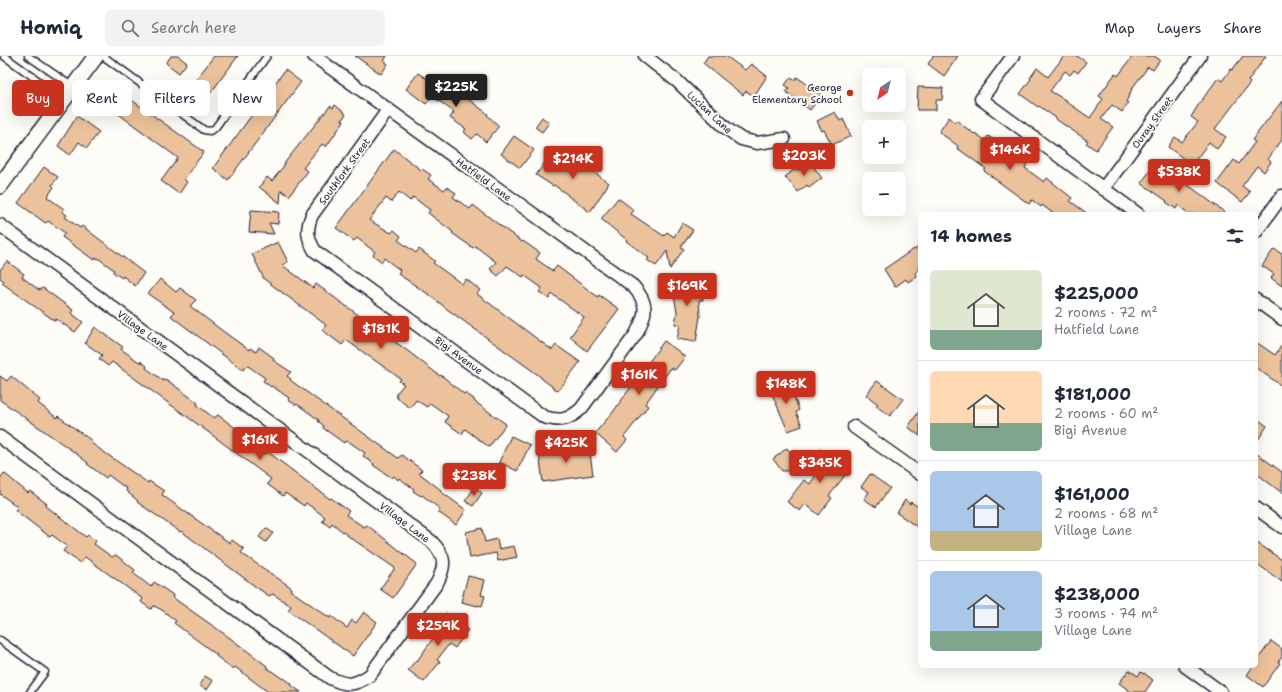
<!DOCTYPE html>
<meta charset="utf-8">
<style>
body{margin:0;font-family:"Shantell Sans",sans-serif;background:#f2f2f3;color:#1f2937;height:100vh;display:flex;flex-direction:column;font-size:15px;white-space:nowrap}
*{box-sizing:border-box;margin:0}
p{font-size:13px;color:#747a83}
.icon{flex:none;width:22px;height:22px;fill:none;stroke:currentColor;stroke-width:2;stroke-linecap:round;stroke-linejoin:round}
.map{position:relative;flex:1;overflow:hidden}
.details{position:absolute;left:918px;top:156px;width:340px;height:456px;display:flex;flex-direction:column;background:#fff;border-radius:6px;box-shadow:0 4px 16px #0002}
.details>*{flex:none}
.top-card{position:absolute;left:12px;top:24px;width:380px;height:36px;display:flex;gap:8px}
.needle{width:26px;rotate:215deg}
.tools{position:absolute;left:862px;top:12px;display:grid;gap:8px}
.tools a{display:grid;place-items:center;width:44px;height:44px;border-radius:6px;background:#fff;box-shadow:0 4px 16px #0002;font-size:20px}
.price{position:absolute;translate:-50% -34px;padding:0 9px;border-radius:4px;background:#c8321e;color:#fff;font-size:13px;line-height:26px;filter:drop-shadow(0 1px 2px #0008)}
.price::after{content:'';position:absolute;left:50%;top:24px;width:12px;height:9px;margin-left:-6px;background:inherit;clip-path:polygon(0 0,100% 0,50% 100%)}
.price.on{background:#222;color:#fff}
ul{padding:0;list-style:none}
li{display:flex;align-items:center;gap:12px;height:100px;padding:0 12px}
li+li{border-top:1px solid #e0e1e3}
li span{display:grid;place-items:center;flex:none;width:112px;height:80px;border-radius:6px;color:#555}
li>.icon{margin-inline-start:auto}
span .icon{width:48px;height:48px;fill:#fffc;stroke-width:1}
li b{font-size:17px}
h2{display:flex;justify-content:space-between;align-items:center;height:48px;padding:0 12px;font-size:17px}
.tag{padding:0 14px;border-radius:6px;background:#fff;box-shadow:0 4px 16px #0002;font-size:14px;line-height:36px}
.tag.on{background:#c8321e;color:#fff}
header{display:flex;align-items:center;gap:24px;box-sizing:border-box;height:56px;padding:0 20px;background:#fff;border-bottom:1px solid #e0e1e3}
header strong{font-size:19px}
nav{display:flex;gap:22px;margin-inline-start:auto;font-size:14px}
.search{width:280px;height:36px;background:#f2f2f3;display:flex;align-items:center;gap:10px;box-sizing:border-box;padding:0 14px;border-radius:6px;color:#747a83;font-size:15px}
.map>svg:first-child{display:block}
</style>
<header>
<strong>Homiq</strong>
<div class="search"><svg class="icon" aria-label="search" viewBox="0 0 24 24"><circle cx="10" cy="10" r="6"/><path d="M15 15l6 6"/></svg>Search here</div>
<nav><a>Map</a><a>Layers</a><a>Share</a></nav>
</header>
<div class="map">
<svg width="1282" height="636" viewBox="0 0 1282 636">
<rect width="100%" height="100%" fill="#fdfcf7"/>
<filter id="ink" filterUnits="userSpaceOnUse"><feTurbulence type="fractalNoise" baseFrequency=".025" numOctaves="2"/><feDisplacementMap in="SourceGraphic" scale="8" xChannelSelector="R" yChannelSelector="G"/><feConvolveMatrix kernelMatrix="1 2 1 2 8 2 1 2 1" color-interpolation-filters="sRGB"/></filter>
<g filter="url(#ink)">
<g fill="#ebc29b" stroke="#22223b">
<path d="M171 0H178L187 7 179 17 166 7Z"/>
<path d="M214 0H238L204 46 188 34Z"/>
<path d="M355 0H387L384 5 388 8 381 18Z"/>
<path d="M708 0H726L745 14 751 8 767 20 754 40 746 35 743 39 703 7Z"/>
<path d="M933 0H958L944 20 928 8Z"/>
<path d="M1064 0H1077L1086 6 1078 17 1074 14 1070 19 1065 15 1050 35 1067 45V46L1090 62 1103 43 1099 40 1115 18 1118 20 1133 0H1154L1160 4 1153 14 1148 11 1133 31 1126 46 1128 47 1122 56 1112 49 1101 63 1113 71 1096 94 1086 87 1088 85 1057 64 1056 62 1039 50 1038 51 1020 38 1031 23 1030 22 1037 12 1048 21Z"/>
<path d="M1243 0H1266L1248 25 1250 27 1215 73 1226 81 1217 93 1209 86 1192 109 1168 91 1175 81 1182 86 1198 66 1191 61 1199 48 1218 22 1222 25 1231 13 1232 14Z"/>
<path d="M285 14 301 26 228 124 213 112Z"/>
<path d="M418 17 427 23 428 22 452 40 456 34 488 58 487 59 499 70 486 86 477 78 472 83 464 76 466 73 450 62 454 56 432 40 426 48 406 33Z"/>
<path d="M797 21 822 39 810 54 786 36 789 32 785 29 790 22 795 24Z"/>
<path d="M108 27 204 96 184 123 187 126 179 138 161 125 178 102 97 42Z"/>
<path d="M918 31 943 32 942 44H936V54H917Z"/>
<path d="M1282 45V84L1268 103 1271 106 1264 116 1257 110 1242 130 1250 136 1242 146 1217 127 1234 104 1239 108 1255 86 1252 84Z"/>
<path d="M335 49 346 58 342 64 344 65 326 91 322 88 310 103 303 112 308 115 289 140 281 134 280 147 259 131 267 121 272 125 283 111 286 105 330 50 333 52Z"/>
<path d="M835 56 840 65 843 63 851 80 832 89 824 74 822 75 817 65Z"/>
<path d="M77 60 99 76 87 92 79 86 70 99 58 90Z"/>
<path d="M542 61 549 67 542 76 535 71Z"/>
<path d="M949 61 955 66 956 64 974 78 975 77 985 84 988 80 998 86 994 91 1011 104 1013 103 1015 105 1018 101 1027 108 1025 112 1044 126 1047 122 1072 142 1070 145 1088 158H1054L1042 149 1041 151 1032 144 1029 148 984 115 986 113 957 92 958 90 939 76Z"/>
<path d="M514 80 534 94 520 112 501 98Z"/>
<path d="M394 93 421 114 422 113 431 119 428 123 444 134 447 131 456 137 453 141 470 153 473 149 522 186 523 185 540 197 536 203 553 215 557 210 598 241 599 239 619 253 587 295 570 281 584 261 552 238 549 243 539 236 542 232 524 219 523 221 507 210 498 220 490 213 496 206 475 190 473 192 452 177 453 176 428 157 430 154 413 141 410 145 399 136 391 146 386 142 369 164 391 177 394 174 401 180 398 184 416 197 419 193 435 205 433 207 462 228 466 223 480 234 477 238 552 294 556 289 580 306 558 335 541 322V321L447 253 431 240 398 218 400 214 384 202 382 206 373 199 375 196 357 182 354 185 336 172Z"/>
<path d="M554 94 568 104 570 99 609 127 590 156 568 140V139L554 129 553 130 536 119Z"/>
<path d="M809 105 822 122 809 132 807 129 798 136 785 121 795 113 796 115 798 113 799 114Z"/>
<path d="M1155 108 1166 116 1168 112 1176 118V120L1227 158H1189L1178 149 1176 153 1166 146 1167 145 1141 127Z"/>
<path d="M44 111 58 121 52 129 54 131 47 141 64 153 62 156 67 159 65 161 80 172 82 170 144 217 135 230 123 220 122 222 113 216 114 214 98 202 96 203 95 202 94 204 62 181 65 177 48 165 46 167 44 166 18 147Z"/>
<path d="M618 142 634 154 631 158 664 180 667 176 674 181 682 167 693 174 681 191 684 193 670 213 667 195 656 210 647 204 649 202 626 185 627 184 601 163Z"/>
<path d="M251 154 279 156 278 168 269 167 274 178 249 176Z"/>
<path d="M278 186 288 206 282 209 313 232 316 228 409 296 440 320 441 319 464 338 465 337 474 343V345L506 368 489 391 465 373 462 378 445 366 448 360 430 347 427 351 416 344 410 352 397 342 396 338 404 328 399 325 401 323 346 284 342 289 322 274 326 269 264 223 252 198Z"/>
<path d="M920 190V213L915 217 917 220 908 226 906 223 895 231 884 213 914 193V194Z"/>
<path d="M1274 193 1282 198V230L1271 222 1274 218 1262 210Z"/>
<path d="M7 205 24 218 22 221 39 234 43 232 73 254 71 257 83 266 75 276 56 263 55 265 2 227 4 225 0 222V214Z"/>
<path d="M694 220 696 233 701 232 703 244H699L700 260 696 286 677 283 680 269 675 268 677 256 671 223Z"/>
<path d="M160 223 176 236 180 232 196 244 190 250 224 276 249 294 250 292 256 296 259 291 274 302 273 304 291 316 287 320 291 323 290 324 398 402 402 399 422 414 419 417 441 434 440 435 466 454 456 469 438 456 440 453 422 439 421 440 413 435 414 433 399 422 398 424 394 420 392 422 373 409 374 408 363 400 365 397 348 385 347 386 345 385 344 387 323 372 324 370 318 365 319 364 297 348 296 349 288 344 289 342 272 330 271 331 263 325 265 322 248 310 247 311 246 310 243 314 171 260 174 256 148 238Z"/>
<path d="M95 271 123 291 121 293 139 306 140 305 147 310 146 312 164 325 165 323 167 324 198 347 197 349 214 362 218 359 249 382 246 385 264 398 268 396 330 443 331 442 349 455 346 459 364 471 367 469 417 508 393 542 380 533 395 512 348 480 332 467 330 471 322 465 325 461 306 447 304 450 285 437 283 440 267 428 271 423 200 370 112 306 108 310 99 303 102 299 85 287Z"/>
<path d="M664 285 681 297V298L685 301 675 314 671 312 645 348 648 350 624 381 627 384 617 396 595 377 613 356Z"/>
<path d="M1256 286 1275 299 1282 289V330L1256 312Z"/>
<path d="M0 320 7 325 11 320 40 344 38 347 57 362 58 360 92 385 91 387 148 427 149 425 164 435 162 439 211 474 230 487 232 484 244 493 241 497 292 532 290 534 330 562 331 560 347 572 352 564 356 567 364 556 377 566 353 600 288 554 291 550 273 538 269 540 256 531 181 475 180 476 137 446 138 445 126 435 127 433 108 419 106 422 87 408 88 407 74 396 0 344Z"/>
<path d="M788 324 799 354 796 356 802 370 788 375 769 331Z"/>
<path d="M877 325 903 343 890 360 876 350 878 348 866 339Z"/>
<path d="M920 354V380L908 371Z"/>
<path d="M1256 362 1267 370 1256 387Z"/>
<path d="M511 380 530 389 517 415 499 406Z"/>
<path d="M589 390 593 419 543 426 539 397Z"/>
<path d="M787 392 798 407 786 415H782L773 403Z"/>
<path d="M820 393 830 400 832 398 841 404 839 407 849 414 829 440 832 442 819 459 805 448 800 455 787 446 804 424 810 428 821 412 811 405Z"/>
<path d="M1256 397 1282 416V437L1256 417Z"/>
<path d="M4 417 28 437 30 435 47 448 46 450 86 481 88 479 96 485 94 488 112 501 116 499 135 514 133 517 151 531 154 526 173 539 172 541 230 582 267 610 266 611 283 623 284 622 292 628 291 629 301 636H268L235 611 233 613 216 600 217 599 174 567 176 565 162 554 154 550 151 553 141 546 143 543 85 501 80 507 63 495 67 490 52 479 50 481 15 454 18 451 0 438V423Z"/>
<path d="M870 418 890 432 876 451 864 443 869 436 861 431Z"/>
<path d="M475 431 482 437 473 450 465 445Z"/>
<path d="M905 444 910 448 911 446 920 452V473L897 457Z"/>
<path d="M266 472 273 477 266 486 259 481Z"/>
<path d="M482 472 485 486 497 483 499 493 514 490 517 501 498 505 496 497 470 502 466 476Z"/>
<path d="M1256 486 1282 504V526L1256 507Z"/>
<path d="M468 520 485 524 481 539 485 540 482 550 478 549V550L461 546Z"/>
<path d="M446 557 468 574 455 592 449 588 437 604 440 606 424 626 408 614 416 604 417 605 434 581 432 580 440 569 438 568Z"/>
<path d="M1271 585 1282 593V601L1278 606 1280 607 1263 631 1247 619 1253 610H1256V606Z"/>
<path d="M1129 614 1138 620 1141 616 1143 618 1144 617 1153 624 1145 636H1131L1119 627Z"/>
<path d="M205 620 213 625 207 634 199 629Z"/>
</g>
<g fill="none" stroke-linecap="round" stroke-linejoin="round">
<defs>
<g id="service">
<path d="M4 0 64 43"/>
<path d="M28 0 73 31"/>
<path d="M103 0 204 74 210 75 215 72 267 0"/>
<path d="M0 584 45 616 30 636"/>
</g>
<g id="minor">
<path d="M314 0 633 230C649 248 647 257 636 278L581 353C568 364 561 366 544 361L315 195C307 182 306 173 312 159L388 54"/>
<path d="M645 0 677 25 726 72 741 83 757 87 784 83"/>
<path d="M1013 0 981 43 1138 158"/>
<path d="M1103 133 1200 0"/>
<path d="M0 169 431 485C446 500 446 509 437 527L370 619C354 630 347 630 330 622L0 381"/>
<path d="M1256 176 1282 140"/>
<path d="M1256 244 1282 263"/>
<path d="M854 371 920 418"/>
<path d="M1256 452 1282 471"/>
<path d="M1185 610 1221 636"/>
</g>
<path id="tertiary" d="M0 130 96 0"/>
</defs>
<use href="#service" stroke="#22223b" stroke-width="9"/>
<use href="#minor" stroke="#22223b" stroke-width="15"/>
<use href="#tertiary" stroke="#22223b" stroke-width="18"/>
<use href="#service" stroke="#fdfcf7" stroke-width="6"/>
<use href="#minor" stroke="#fdfcf7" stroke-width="12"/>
<use href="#tertiary" stroke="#fdfcf7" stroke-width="15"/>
</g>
</g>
<circle fill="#c8321e" stroke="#fdfcf7" stroke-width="1.5" cx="850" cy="37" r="4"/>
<g text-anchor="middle" stroke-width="4" stroke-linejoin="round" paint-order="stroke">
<g font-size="10" fill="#22223b" stroke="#fdfcf7" text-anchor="end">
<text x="842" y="35">George<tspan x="842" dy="12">Elementary School</tspan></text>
</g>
<g font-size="10" fill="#22223b" stroke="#fdfcf7">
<text transform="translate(710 56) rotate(43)" y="4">Lucian Lane</text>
<text transform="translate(1152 66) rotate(-54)" y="4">Ouray Street</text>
<text transform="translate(344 115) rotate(-54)" y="4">Southfork Street</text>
<text transform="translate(484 123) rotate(36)" y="4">Hatfield Lane</text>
<text transform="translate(143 274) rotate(36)" y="4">Village Lane</text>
<text transform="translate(459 299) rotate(36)" y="4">Bigi Avenue</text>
<text transform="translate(405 466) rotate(37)" y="4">Village Lane</text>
</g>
</g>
</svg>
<div class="tools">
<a><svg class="needle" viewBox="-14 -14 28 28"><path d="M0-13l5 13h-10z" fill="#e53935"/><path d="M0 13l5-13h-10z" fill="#747a83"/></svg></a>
<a>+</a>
<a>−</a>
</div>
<b class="price on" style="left:456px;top:52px">$225K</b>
<b class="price" style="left:1010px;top:115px">$146K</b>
<b class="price" style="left:804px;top:121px">$203K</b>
<b class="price" style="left:573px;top:124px">$214K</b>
<b class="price" style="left:1179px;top:137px">$538K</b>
<b class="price" style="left:687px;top:251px">$169K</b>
<b class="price" style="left:381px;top:294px">$181K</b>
<b class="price" style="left:639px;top:340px">$161K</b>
<b class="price" style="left:786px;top:349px">$148K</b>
<b class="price" style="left:260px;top:405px">$161K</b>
<b class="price" style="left:566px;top:408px">$425K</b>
<b class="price" style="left:820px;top:428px">$345K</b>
<b class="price" style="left:474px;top:441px">$238K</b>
<b class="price" style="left:438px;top:591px">$259K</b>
<div class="top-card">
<a class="tag on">Buy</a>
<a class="tag">Rent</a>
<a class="tag">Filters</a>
<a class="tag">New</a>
</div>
<section class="details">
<h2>14 homes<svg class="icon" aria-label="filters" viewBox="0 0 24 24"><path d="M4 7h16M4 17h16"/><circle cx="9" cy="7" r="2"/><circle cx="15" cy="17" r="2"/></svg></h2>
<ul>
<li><span style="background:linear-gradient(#dfe7d0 75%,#7fa58c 0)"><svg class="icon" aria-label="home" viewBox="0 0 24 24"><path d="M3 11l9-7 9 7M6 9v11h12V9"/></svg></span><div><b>$225,000</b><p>2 rooms · 72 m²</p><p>Hatfield Lane</p></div></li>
<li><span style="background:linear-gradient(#ffd9b3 65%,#7fa58c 0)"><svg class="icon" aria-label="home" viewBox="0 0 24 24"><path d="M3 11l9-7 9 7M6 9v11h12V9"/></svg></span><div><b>$181,000</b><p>2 rooms · 60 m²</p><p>Bigi Avenue</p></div></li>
<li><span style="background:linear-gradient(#a9c7e8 75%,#c2b280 0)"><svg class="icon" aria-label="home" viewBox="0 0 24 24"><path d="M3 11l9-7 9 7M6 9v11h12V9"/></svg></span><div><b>$161,000</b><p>2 rooms · 68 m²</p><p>Village Lane</p></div></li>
<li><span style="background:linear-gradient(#a9c7e8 75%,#7fa58c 0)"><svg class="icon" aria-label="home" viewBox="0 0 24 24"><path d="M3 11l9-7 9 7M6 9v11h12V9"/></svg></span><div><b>$238,000</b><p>3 rooms · 74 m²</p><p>Village Lane</p></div></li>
</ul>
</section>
</div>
